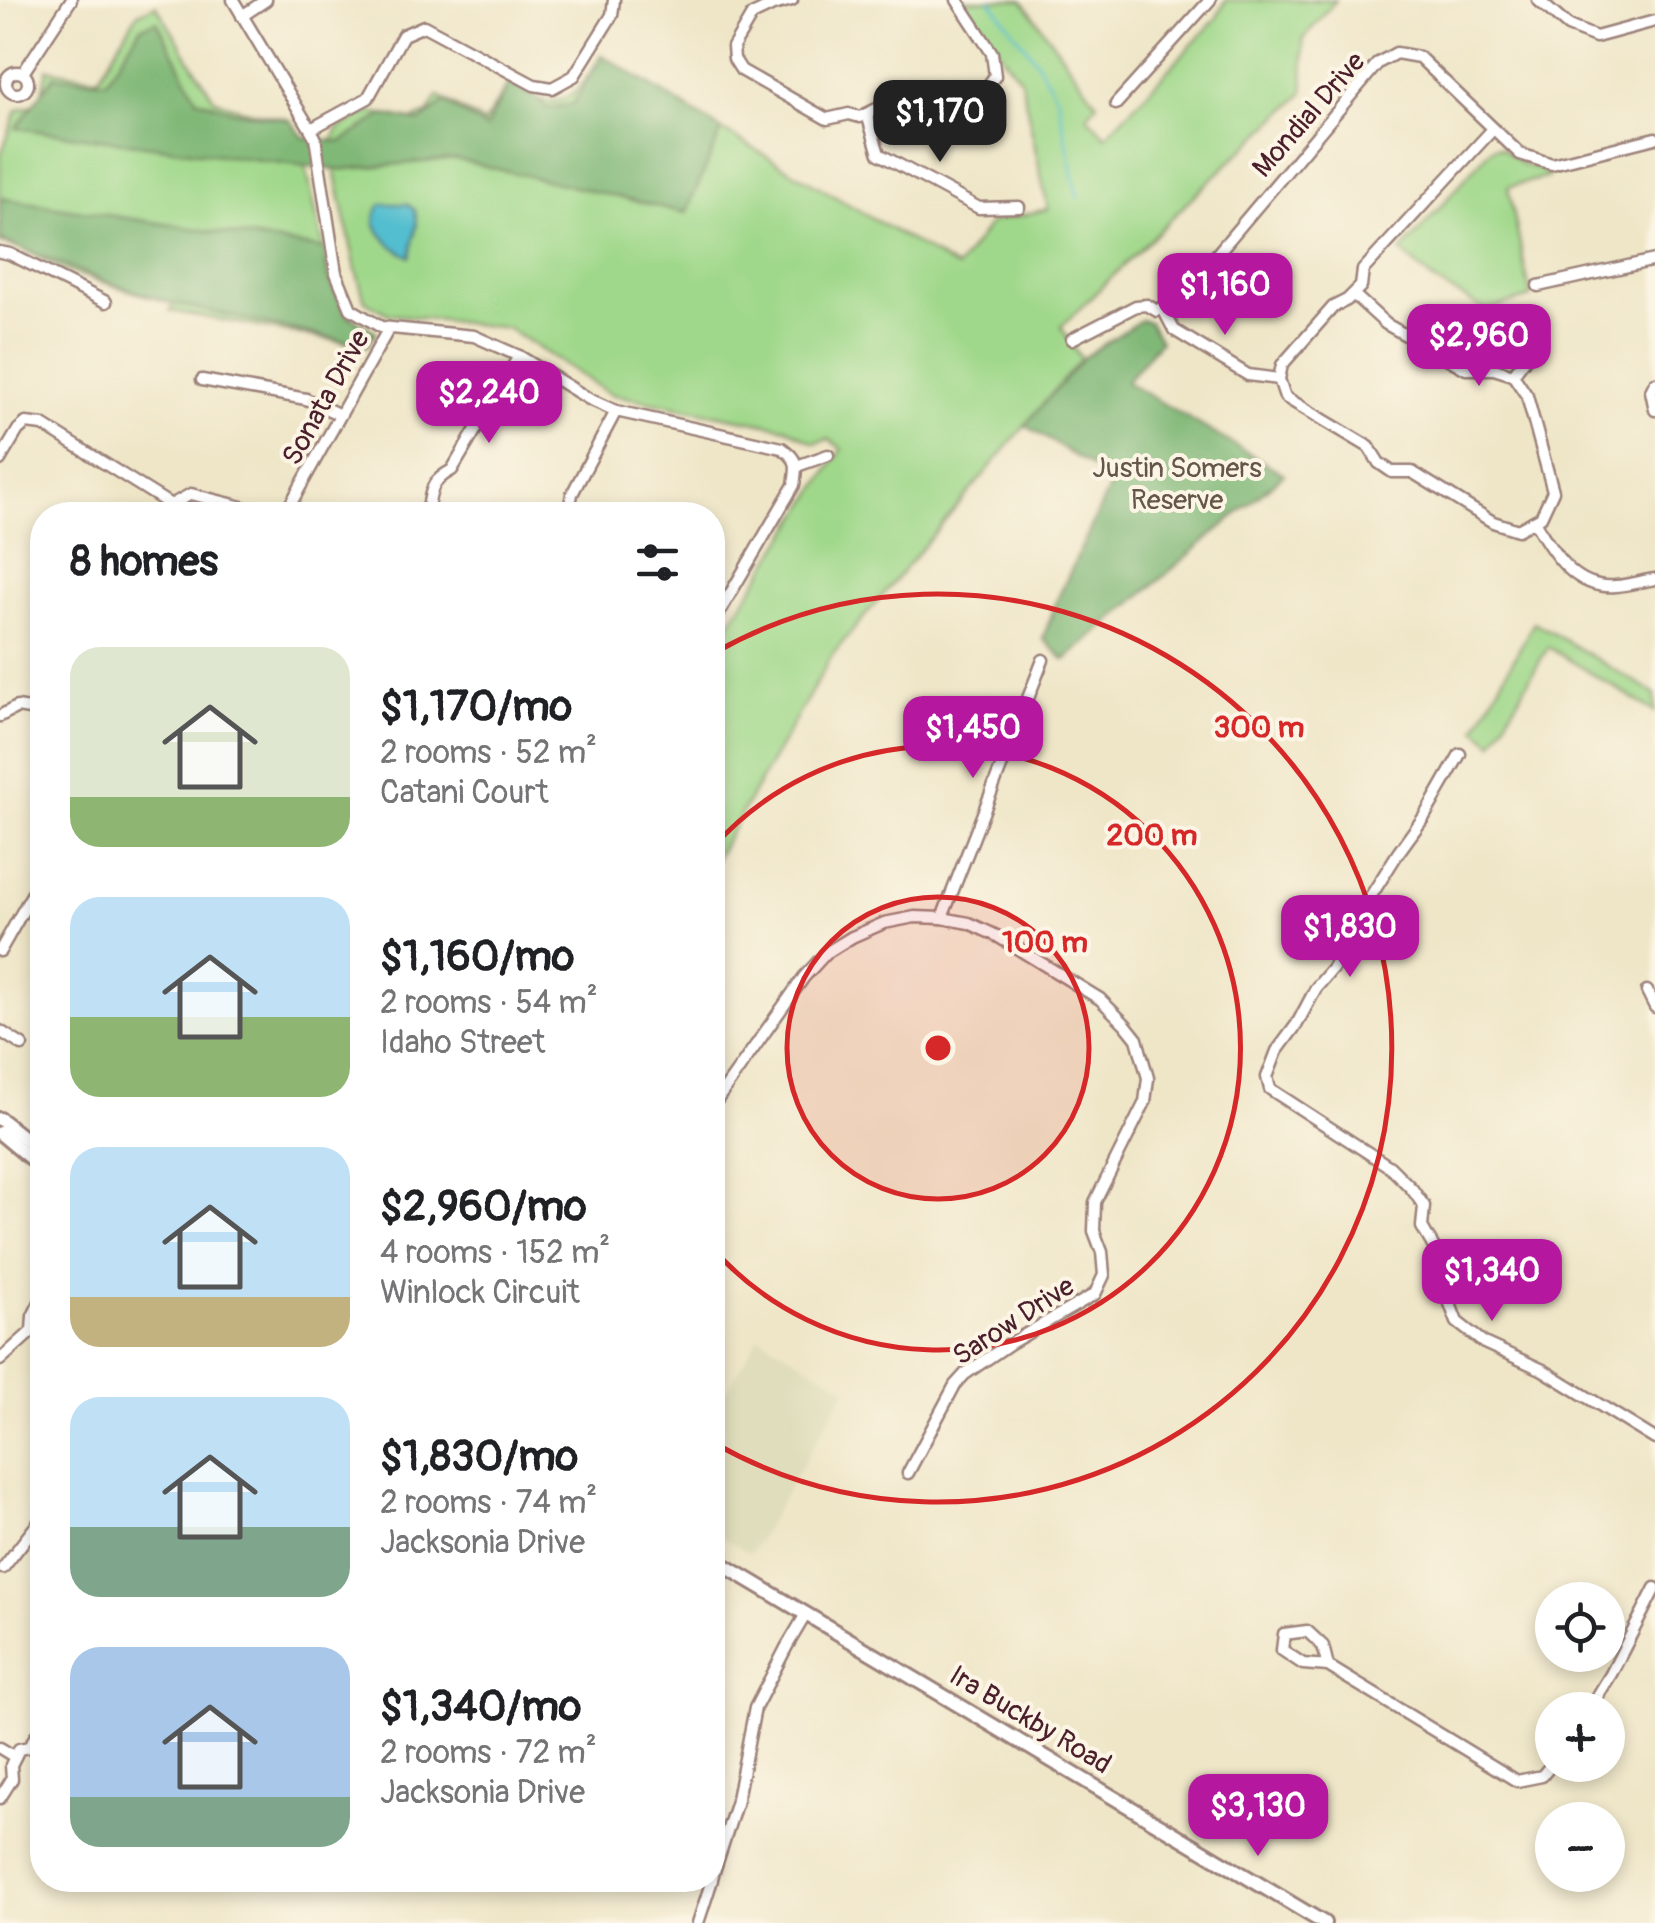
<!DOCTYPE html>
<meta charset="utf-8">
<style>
body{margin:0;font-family:Pangolin,sans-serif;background:#f6f6f6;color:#202124;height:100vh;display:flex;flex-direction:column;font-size:38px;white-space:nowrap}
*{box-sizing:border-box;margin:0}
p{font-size:32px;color:#757577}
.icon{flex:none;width:55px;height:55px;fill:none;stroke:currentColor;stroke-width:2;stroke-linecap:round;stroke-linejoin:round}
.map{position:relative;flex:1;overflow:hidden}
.panel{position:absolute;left:30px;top:502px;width:695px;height:1390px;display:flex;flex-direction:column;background:#fff;border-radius:40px;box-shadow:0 5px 15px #0003}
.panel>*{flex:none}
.fabs{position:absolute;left:1535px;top:1582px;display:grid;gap:20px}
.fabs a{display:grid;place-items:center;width:90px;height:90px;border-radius:50%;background:#fff;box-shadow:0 5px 15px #0003;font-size:50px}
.price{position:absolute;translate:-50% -85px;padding:0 22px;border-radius:20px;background:#b5179e;color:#fff;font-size:32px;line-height:65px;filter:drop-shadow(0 2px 5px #0008)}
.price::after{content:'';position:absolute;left:50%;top:60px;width:30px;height:22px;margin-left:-15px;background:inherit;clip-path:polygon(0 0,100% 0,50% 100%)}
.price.on{background:#222;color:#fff}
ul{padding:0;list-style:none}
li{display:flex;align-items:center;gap:30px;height:250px;padding:0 40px}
li span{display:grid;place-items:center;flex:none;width:280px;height:200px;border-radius:30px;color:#555}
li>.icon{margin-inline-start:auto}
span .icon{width:120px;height:120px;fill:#fffc;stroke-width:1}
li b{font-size:42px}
h2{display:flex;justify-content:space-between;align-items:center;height:120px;padding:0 40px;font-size:42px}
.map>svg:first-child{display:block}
</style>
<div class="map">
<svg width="1655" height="1923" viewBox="0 0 1655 1923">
<rect width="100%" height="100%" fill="#fcf5e5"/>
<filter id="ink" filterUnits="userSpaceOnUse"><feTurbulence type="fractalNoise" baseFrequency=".01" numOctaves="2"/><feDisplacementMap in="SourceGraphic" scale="20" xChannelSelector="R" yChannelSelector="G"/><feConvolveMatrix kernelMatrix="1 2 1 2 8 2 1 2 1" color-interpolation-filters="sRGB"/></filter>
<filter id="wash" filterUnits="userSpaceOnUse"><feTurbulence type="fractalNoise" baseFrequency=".0048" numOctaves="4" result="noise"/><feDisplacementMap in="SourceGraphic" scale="40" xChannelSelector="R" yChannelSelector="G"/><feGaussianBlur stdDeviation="2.25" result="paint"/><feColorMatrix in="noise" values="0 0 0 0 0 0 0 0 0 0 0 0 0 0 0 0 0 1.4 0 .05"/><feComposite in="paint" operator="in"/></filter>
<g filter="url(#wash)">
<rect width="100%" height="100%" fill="#efe6c8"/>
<path fill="#dfddbb" d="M759 1336 847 1388 750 1554 713 1532 712 1385 726 1392Z"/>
<g fill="#a0d88b" stroke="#757c5b" stroke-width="2.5">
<path d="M961 0H1022L1097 103 1087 116 1106 136 1216 19 1226 0H1336L1303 39 1304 93 1201 189 1061 327 1081 359 833 654 713 863V649L842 449 829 439 814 443 787 428 610 394 507 328 388 314 365 301 356 270 330 146 338 129 371 112 412 120 428 114 438 96 484 123 510 82C521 89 535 100 547 101 574 104 589 74 602 55L722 130 957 268 991 222 1048 209 1021 80Z"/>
<path d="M156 5 214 99 240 109 290 120 301 145 334 294 349 314 373 333 367 346 170 311 174 304 66 271 20 248 0 243V157L17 110 40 103 47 69 98 78 138 13Z"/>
<path d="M1496 147 1502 148 1523 165 1546 171 1548 177 1508 187 1531 297 1486 310 1435 282 1401 252 1490 150Z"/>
<path d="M1534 622 1655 694V712L1548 647 1493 743 1476 728Z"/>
</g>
<g fill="#80b877" stroke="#656c51" stroke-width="2.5">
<path d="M157 21 197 99 233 111 290 120 303 137 341 142 383 115 421 122 444 102 486 128 510 82 535 97 547 108 573 104 602 55 722 130 686 213 455 159 335 170 16 128 54 76 106 81 141 27Z"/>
<path d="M0 198 325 249 328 277 347 315 376 332 367 346 171 303 109 283 0 240Z"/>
<path d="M1141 320 1149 322 1160 341 1126 382 1284 474 1065 660 1043 639 1057 600 1113 480 1025 425 1084 357Z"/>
</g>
<path fill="#53becf" stroke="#4e6e7d" stroke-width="2.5" d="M382 204H407L415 210 417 223 410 257C391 247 362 225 382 204Z"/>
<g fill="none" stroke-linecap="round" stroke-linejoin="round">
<path stroke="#53becf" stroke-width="2.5" d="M990 0 1037 62 1058 99 1078 198"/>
</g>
</g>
<g filter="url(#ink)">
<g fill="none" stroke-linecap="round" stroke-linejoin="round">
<defs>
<g id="minor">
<path d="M233 0 315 137 336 273 351 309 381 327 474 336 519 356 589 399 616 411 782 448C799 460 797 466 794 485L712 625"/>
<path d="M792 0 773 5 752 15 733 47 734 59 741 70 827 119 849 114 860 117 891 102 987 87 995 76 992 53 957 0"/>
<path d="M1538 0 1568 26 1596 37 1655 21"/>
<path d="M242 16 266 0"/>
<circle cx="17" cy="83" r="11"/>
<path d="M23 73 71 0"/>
<path d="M1116 104 1210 0"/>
<path d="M867 114 879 154 979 208 1019 207"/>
<path d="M311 129 368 98 403 35 424 26 534 85 552 88 574 76 612 15 614 0"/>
<path d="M0 252 10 254 106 302"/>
<path d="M1538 286 1655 260"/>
<path d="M1353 294 1347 300 1333 307 1282 365 1279 379 1285 397 1369 447 1379 463 1392 472H1412L1493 522 1518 530 1541 517 1553 491 1527 396 1513 375 1494 369H1466L1386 324 1353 294 1361 286 1363 270 1493 129"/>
<path d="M1162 307 1174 330 1248 375 1279 379"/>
<path d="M1072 339 1136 306 1147 305 1157 311 1167 304C1172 281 1181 281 1201 273L1378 63 1396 53 1419 57 1520 154 1552 164 1655 138"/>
<path d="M1513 375 1525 359 1516 319"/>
<path d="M202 380 306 399 340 415"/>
<path d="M1655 383 1651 391 1655 410"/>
<path d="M0 460 18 430 26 423 43 425 171 505 191 494 270 514 290 505 389 328"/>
<path d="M797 466 828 455"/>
<path d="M426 515C433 491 427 484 452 470L519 356"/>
<path d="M568 515 572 494 616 411"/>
<path d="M1534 521C1553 552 1574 590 1616 586 1629 585 1642 581 1655 579"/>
<path d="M0 716 17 707 42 711"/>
<path d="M1460 754 1424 817 1398 853 1362 910 1333 968 1316 988 1297 1024 1277 1051 1267 1077 1270 1089 1390 1167 1412 1189 1424 1206 1422 1227 1436 1251 1444 1288 1457 1322 1484 1343 1543 1370 1655 1439"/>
<path d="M942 918 1043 660"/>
<path d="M0 951 42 877"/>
<path d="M1647 991 1655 1007"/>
<path d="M0 1031 22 1045"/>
<path d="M712 1107 804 977 826 953 852 937 884 923 915 917 942 918 969 923 997 936 1100 999 1125 1024 1137 1039 1148 1078 1145 1102 1095 1202 1094 1231 1102 1252 1104 1275 1095 1294 1009 1344 965 1374 955 1385 908 1473"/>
<path d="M0 1360 32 1331 33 1316 42 1298"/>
<path d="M3 1568 42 1518"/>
<path d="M1328 1666 1323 1646 1307 1631 1284 1634 1282 1650 1303 1664 1328 1666 1517 1781 1542 1776 1552 1764"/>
<path d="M1589 1710 1611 1674 1655 1588"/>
<path d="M0 1748 15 1757"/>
<path d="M0 1798 12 1779 11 1765 19 1749 29 1747 42 1726"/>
<path d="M712 1878 736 1804 755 1708 787 1646 806 1614"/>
<path d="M698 1923 712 1880"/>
</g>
<g id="tertiary">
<path d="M0 1119 42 1152"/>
<path d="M0 1133 42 1168"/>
<path d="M712 1558 1324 1923"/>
</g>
</defs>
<use href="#minor" stroke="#9c827a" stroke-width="15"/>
<use href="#tertiary" stroke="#9c827a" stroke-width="18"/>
<use href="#minor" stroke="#fff" stroke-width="10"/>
<use href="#tertiary" stroke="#fff" stroke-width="12"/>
</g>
</g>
<circle cx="938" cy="1048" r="151" fill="#d62828" fill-opacity=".12"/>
<g fill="none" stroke="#d62828" stroke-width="5">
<circle cx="938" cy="1048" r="151"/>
<path d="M714 846A302 302 0 1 1 714 1250"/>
<path d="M714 653A454 454 0 1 1 714 1443"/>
</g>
<g text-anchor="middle" stroke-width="8" stroke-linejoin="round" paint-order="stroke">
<g font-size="28" fill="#4a1f2b" stroke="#fcf5e5">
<text transform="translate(1308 114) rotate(-49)" y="10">Mondial Drive</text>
<text transform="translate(325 397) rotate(-61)" y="10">Sonata Drive</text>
<text transform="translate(1013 1320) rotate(-33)" y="10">Sarow Drive</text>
<text transform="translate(1031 1719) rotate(31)" y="10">Ira Buckby Road</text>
</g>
<g font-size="28" fill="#645648" stroke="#fcf5e5">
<text x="1177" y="477">Justin Somers<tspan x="1177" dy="32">Reserve</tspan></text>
</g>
</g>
<circle cx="938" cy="1048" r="15" fill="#d62828" stroke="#fcf5e5" stroke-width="5"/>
<g font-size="30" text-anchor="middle" font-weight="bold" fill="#d62828" stroke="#fcf5e5" stroke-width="8" stroke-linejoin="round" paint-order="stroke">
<text x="1259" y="737">300 m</text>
<text x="1152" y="845">200 m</text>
<text x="1045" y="952">100 m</text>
</g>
</svg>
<div class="fabs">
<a><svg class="icon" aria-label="locate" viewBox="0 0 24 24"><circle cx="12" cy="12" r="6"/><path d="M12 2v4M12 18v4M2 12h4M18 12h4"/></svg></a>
<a>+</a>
<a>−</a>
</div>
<b class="price on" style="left:940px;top:165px">$1,170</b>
<b class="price" style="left:1225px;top:338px">$1,160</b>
<b class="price" style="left:1479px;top:389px">$2,960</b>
<b class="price" style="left:489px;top:446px">$2,240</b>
<b class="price" style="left:973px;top:781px">$1,450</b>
<b class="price" style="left:1350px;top:980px">$1,830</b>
<b class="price" style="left:1492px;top:1324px">$1,340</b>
<b class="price" style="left:1258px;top:1859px">$3,130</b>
<section class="panel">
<h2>8 homes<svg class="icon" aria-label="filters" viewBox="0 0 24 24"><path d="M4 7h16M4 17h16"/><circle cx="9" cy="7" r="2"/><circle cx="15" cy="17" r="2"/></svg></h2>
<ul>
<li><span style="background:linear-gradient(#dfe7d0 75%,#8fb573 0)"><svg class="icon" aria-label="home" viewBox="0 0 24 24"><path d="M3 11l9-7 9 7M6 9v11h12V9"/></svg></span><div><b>$1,170/mo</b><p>2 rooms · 52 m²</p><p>Catani Court</p></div></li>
<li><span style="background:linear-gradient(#bfe0f5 60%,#8fb573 0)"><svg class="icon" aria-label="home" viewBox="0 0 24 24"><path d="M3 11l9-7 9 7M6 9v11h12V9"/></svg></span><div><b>$1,160/mo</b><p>2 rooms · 54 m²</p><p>Idaho Street</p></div></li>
<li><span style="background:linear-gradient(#bfe0f5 75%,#c2b280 0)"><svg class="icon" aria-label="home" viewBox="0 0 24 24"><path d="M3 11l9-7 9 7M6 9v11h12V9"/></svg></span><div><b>$2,960/mo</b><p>4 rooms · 152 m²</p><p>Winlock Circuit</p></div></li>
<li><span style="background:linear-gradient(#bfe0f5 65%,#7fa58c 0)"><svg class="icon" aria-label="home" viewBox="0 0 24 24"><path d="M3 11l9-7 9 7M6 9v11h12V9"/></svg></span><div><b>$1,830/mo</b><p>2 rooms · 74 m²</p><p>Jacksonia Drive</p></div></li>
<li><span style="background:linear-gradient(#a9c7e8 75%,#7fa58c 0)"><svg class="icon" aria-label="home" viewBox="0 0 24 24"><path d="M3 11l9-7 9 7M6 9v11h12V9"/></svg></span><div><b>$1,340/mo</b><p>2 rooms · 72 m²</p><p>Jacksonia Drive</p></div></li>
</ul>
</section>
</div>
